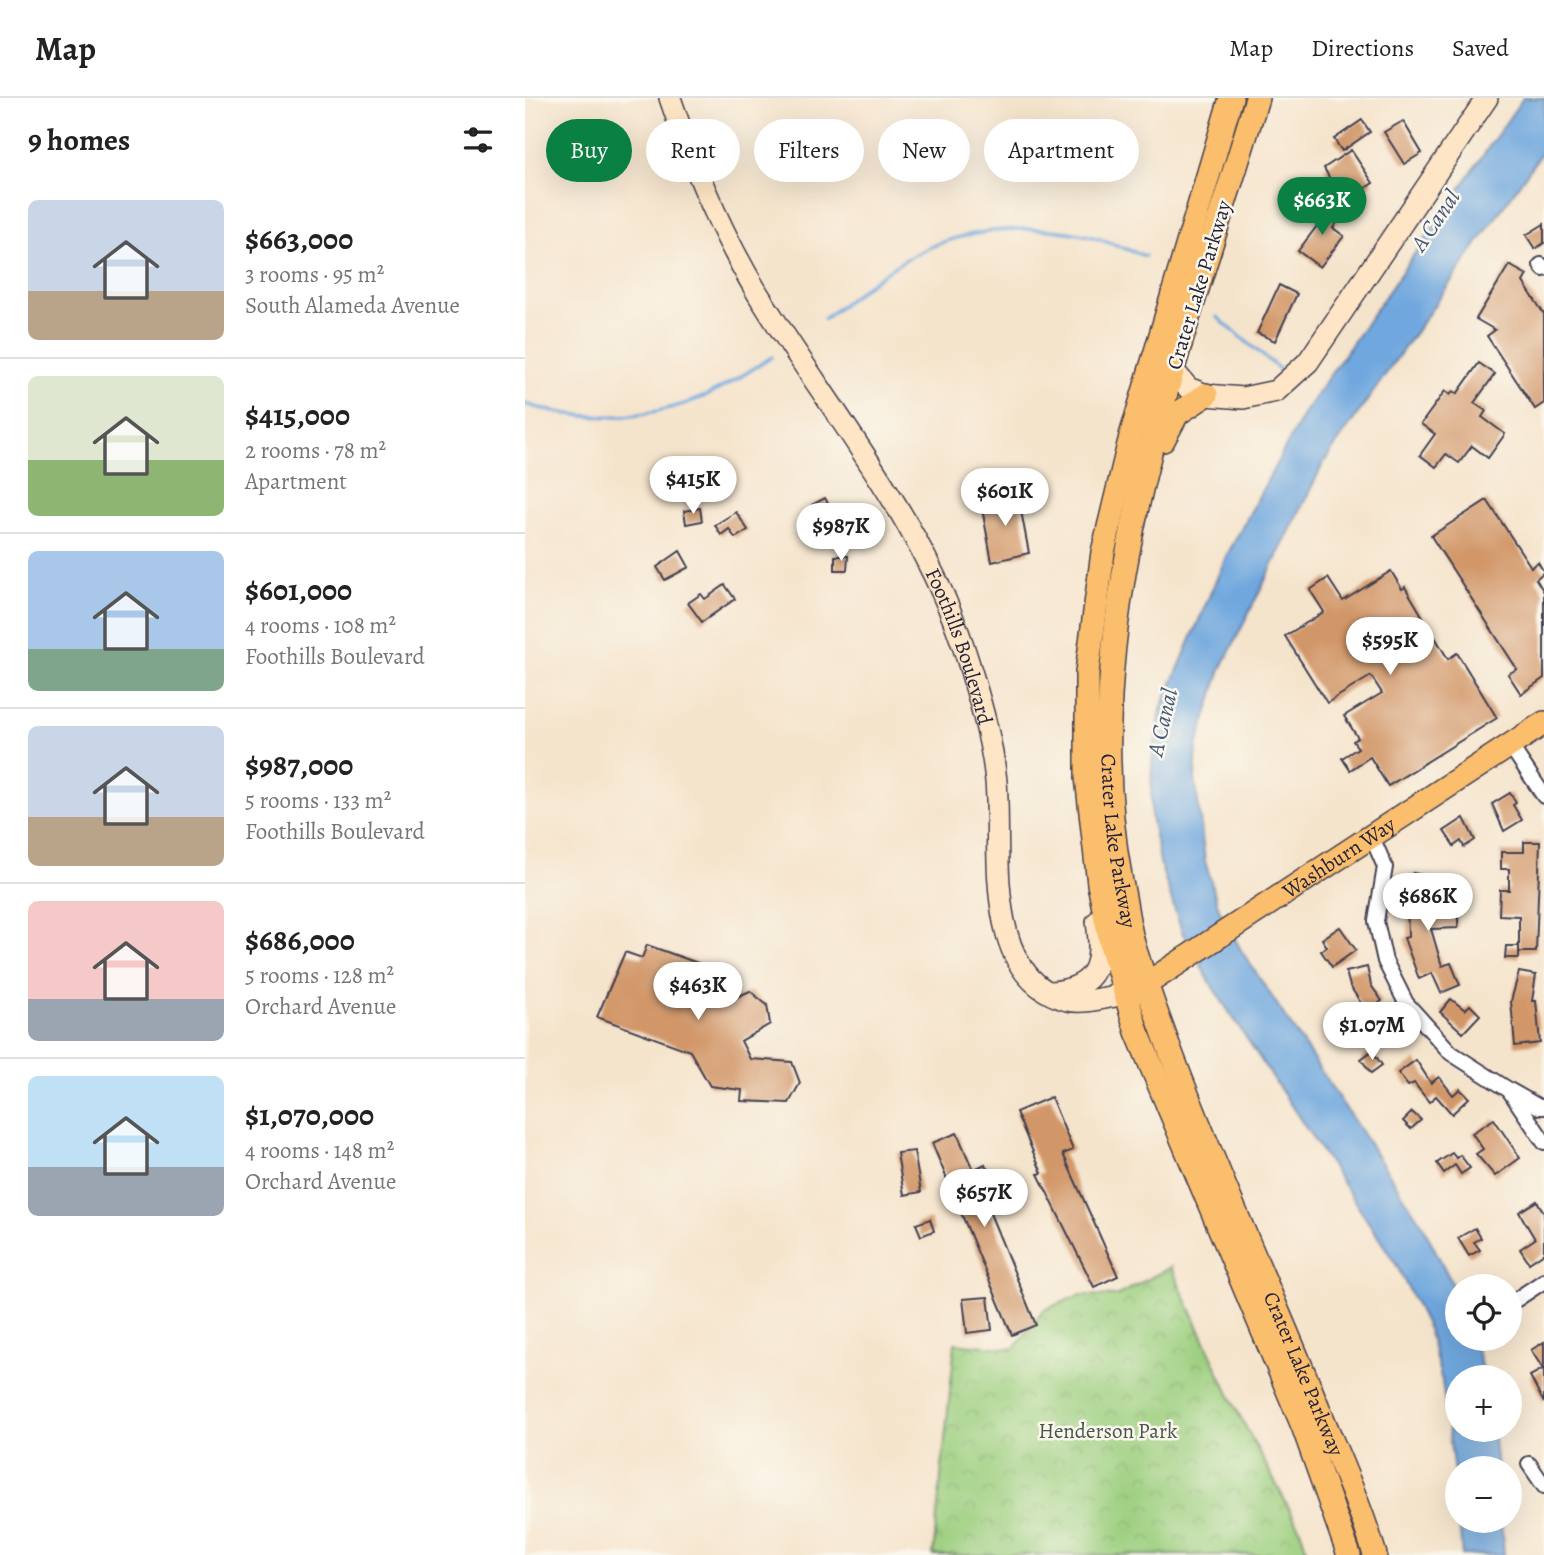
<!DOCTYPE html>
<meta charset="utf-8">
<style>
body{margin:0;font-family:Alegreya,serif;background:#f6f6f6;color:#222;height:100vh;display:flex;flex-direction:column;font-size:26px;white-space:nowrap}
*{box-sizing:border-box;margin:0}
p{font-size:23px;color:#767676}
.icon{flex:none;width:38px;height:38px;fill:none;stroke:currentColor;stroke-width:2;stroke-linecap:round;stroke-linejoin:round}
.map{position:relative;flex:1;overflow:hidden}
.drawer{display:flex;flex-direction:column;background:#fff;width:525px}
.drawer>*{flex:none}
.guide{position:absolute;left:21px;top:21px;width:665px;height:63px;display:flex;gap:14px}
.fabs{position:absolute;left:920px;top:1176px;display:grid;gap:14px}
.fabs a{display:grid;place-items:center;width:77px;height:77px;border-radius:50%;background:#fff;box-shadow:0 7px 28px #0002;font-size:35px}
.price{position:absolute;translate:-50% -60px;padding:0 16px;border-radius:24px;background:#fff;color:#222;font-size:23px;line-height:46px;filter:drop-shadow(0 2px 4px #0008)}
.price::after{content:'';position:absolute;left:50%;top:42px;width:21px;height:16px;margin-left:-10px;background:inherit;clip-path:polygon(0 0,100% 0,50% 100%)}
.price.active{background:#0b8043;color:#fff}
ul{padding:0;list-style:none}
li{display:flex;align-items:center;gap:21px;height:175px;padding:0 28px}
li+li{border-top:2px solid #e0e0e0}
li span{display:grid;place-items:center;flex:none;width:196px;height:140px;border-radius:10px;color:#555}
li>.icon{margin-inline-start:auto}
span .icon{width:84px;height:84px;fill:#fffc;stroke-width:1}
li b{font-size:30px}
h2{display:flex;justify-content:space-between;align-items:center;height:84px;padding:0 28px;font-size:30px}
.chip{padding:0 24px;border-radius:32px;background:#fff;box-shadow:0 7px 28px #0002;font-size:24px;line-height:63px}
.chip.active{background:#0b8043;color:#fff}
header{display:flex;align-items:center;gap:42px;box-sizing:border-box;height:98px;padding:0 35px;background:#fff;border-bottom:2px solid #e0e0e0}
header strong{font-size:33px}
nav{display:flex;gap:38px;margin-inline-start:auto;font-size:24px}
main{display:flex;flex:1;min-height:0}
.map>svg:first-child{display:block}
</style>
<header>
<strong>Map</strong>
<nav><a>Map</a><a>Directions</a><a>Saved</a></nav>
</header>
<main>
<section class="drawer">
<h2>9 homes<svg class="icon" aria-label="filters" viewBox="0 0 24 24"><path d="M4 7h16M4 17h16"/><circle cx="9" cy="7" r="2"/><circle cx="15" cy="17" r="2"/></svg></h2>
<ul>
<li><span style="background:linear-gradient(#c9d6e8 65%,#b9a48a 0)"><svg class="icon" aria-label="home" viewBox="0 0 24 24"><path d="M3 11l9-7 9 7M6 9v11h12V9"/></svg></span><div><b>$663,000</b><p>3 rooms · 95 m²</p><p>South Alameda Avenue</p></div></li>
<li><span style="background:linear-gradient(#dfe7d0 60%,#8fb573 0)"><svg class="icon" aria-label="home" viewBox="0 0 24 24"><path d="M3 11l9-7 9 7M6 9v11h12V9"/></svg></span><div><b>$415,000</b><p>2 rooms · 78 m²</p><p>Apartment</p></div></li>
<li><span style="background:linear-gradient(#a9c7e8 70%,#7fa58c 0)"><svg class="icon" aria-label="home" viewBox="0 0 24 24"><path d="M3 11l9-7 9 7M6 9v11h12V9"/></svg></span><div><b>$601,000</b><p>4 rooms · 108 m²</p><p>Foothills Boulevard</p></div></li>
<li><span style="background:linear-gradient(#c9d6e8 65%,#b9a48a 0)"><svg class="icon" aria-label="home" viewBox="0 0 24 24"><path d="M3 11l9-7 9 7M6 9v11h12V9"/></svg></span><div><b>$987,000</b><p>5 rooms · 133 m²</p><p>Foothills Boulevard</p></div></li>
<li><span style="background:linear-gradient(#f6c9c9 70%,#9aa5b1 0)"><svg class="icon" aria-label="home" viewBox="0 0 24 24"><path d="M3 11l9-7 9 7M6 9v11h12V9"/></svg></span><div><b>$686,000</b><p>5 rooms · 128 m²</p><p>Orchard Avenue</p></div></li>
<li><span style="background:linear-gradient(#bfe0f5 65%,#9aa5b1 0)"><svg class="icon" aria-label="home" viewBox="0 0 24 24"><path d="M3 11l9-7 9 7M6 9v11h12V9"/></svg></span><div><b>$1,070,000</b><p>4 rooms · 148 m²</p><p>Orchard Avenue</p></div></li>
</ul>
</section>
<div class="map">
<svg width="1019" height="1457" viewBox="0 0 1019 1457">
<defs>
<pattern id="park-crowns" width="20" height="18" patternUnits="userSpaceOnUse" patternTransform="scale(1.75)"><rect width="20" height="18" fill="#9ccf7f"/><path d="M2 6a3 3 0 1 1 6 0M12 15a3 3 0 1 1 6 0" fill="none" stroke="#86b16f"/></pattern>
</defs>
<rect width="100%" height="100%" fill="#fbf7ec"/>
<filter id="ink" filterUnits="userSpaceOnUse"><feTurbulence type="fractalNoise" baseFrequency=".0143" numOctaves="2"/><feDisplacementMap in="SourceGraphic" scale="14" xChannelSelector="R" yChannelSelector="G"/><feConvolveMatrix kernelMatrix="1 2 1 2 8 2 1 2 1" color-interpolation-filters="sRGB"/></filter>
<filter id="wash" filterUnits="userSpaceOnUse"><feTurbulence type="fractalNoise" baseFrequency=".00686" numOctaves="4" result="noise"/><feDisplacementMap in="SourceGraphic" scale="28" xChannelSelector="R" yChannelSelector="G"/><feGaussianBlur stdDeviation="1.57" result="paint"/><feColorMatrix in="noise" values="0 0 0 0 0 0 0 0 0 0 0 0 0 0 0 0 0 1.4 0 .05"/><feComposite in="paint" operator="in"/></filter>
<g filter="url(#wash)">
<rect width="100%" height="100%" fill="#f5e4cc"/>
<path fill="url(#park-crowns)" stroke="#5f785d" stroke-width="2" d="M646 1169 708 1305 775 1431 783 1457H408L430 1245 489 1251 518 1212 555 1197 591 1198Z"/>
<g fill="#6fa7de" stroke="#48648c" stroke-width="2">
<path d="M998 0H1019V51L799 364 696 571 672 648 670 680 680 763 694 811 716 852 897 1126 933 1197V1241H949L959 1279H933V1332H968L972 1370H933V1405L917 1283 903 1231 871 1166 689 891 657 834 636 769 626 718 627 663 636 611 701 459 780 313Z"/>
<path d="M934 1423H976L979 1457H937Z"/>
</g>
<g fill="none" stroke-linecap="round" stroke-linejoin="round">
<g stroke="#6fa7de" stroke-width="3.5">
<path d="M692 219 754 271"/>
<path d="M299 221C331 196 364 168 401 151 449 129 513 126 564 138 583 143 602 152 620 158"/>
<path d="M0 306C58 325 122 322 178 299 202 289 225 272 247 259"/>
</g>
</g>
<g id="blocks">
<g fill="#d29769">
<path d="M837 22 845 34 817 53 809 41Z"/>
<path d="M878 23 897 55 879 66 859 34Z"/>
<path d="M826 52 848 85 818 105 799 70Z"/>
<path d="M797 105 816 119 808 130 819 138 795 169 773 153 795 124 787 118Z"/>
<path d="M1019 126V145L1010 151 1001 137Z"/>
<path d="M984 167 1002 177 998 184 1019 216V305L1010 311 962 238 970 232 951 221Z"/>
<path d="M754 187 772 196 750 243 732 235Z"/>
<path d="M954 265 970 276 949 305 961 313 957 319 980 336 963 360 947 348 934 365 921 356 911 369 895 357 910 336 896 326 920 293 925 297 928 293 932 296Z"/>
<path d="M493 397 504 455 467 464 456 405Z"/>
<path d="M300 400 310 417 297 424 287 407Z"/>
<path d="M962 402 1006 469 1013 464 1019 474 1011 481 1019 494V580L996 596 983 576 992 571 906 438Z"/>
<path d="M175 410 177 423 161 426 159 413Z"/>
<path d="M211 414 223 432 210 440 204 431 196 437 190 427Z"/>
<path d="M155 453 164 469 140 482 132 469Z"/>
<path d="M310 458H323L322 472H310Z"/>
<path d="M866 473 877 491 880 489 923 561 932 555 972 620 863 688 845 659 825 672 817 660 833 650 828 643 833 640 819 618 857 595 846 578 802 605 760 538 799 514 785 492 803 480 818 503Z"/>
<path d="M200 487 210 501 177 524 163 505 176 496 180 501Z"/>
<path d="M985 695 991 705 988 707 997 722 979 733 967 706Z"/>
<path d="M939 720 950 742 939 749 936 743 929 748 919 733Z"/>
<path d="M999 744H1015L1011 854H994V818L974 817 975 792H984V771H976V754H999Z"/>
<path d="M888 775 910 780 904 807 918 806V819H933V830L906 831 917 868 926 865 935 887 916 895 907 875 894 881 879 840 883 839 882 801Z"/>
<path d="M815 829 831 852 807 869 796 853 802 849 797 841Z"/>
<path d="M122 847 195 873 191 893 203 903 225 893 242 907 245 926 216 943 225 961 267 964 275 985 264 1005 216 1003 217 992 185 988 165 953 72 919 100 854 117 860Z"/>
<path d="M981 848H994V860H980Z"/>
<path d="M842 869 846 887 857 903 841 913 825 888 821 874Z"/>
<path d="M994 874 1011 877 1007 903H1011L1015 945 990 948 986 903Z"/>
<path d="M926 901 940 912 945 907 955 917 938 935 915 914Z"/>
<path d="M847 953 857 967 846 975 836 961Z"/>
<path d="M891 962 906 985 914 979 928 997 935 991 944 1000 927 1016 911 998 904 1004 889 985 883 988 873 975Z"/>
<path d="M526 999 548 1052 538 1056 593 1178 569 1189 513 1076 517 1075 491 1014Z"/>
<path d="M887 1014 896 1022 886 1031 878 1023Z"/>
<path d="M969 1021 995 1060 970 1078 951 1056 958 1051 947 1035Z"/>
<path d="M432 1035 448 1072 460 1066 475 1103 462 1108 511 1227 487 1237 407 1045Z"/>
<path d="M389 1053 396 1094 379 1097 372 1055Z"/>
<path d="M927 1055 931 1060 935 1057 945 1070 936 1076 930 1067 919 1075 912 1065Z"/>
<path d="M1012 1103 1019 1115V1155L1004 1165 995 1151 1010 1141 994 1114Z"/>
<path d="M405 1121 409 1133 396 1138 391 1126Z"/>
<path d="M950 1130 956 1140 949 1144 955 1152 944 1158 933 1140Z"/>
<path d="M463 1199 467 1232 442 1235 438 1201Z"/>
<path d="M1019 1244V1305L1005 1278 1018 1271 1006 1252Z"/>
</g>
</g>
</g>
<g filter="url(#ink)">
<use href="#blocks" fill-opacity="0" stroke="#423f51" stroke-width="2"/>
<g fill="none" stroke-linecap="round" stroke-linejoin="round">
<defs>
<g id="street">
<path d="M1016 167 1019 171"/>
<path d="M985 647 1019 698"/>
<path d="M847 739 860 769 851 823 860 863 881 905 926 955 984 992 1019 1044"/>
<path d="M986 993 1014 1009H1019"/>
<path d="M992 1201 1019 1183"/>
<path d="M1004 1366 1019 1388"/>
</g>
<g id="secondary">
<path id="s1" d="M145 0C168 68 196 135 233 196 307 316 401 426 443 563 455 602 467 643 471 683 477 751 456 879 542 902 559 906 583 899 600 896"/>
<path d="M648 272 663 290 681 297 718 300 751 293 783 264 962 0"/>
<path d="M526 894C574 890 578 864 572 824"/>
</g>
<g id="primary">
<path d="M706 0 606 338 578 454 562 574V679L574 786 587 850 612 934 778 1328 824 1457"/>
<path id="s2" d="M732 0C657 250 546 520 596 784 601 806 603 830 610 852 659 1005 728 1151 789 1300 810 1352 834 1403 850 1457"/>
<path d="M638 342 652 316 681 297"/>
<path id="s3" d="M609 894 1019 625"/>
</g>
</defs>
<use href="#street" stroke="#423f51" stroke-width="18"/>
<use href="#secondary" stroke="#423f51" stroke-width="24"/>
<use href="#primary" stroke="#423f51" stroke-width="26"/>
<use href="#street" stroke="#fff" stroke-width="14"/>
<use href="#secondary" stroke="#fde5c5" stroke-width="21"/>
<use href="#primary" stroke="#fabe6d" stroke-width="23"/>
</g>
</g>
<g text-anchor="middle" stroke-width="5" stroke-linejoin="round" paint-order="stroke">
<g font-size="21" fill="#22223b" stroke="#fbf7ec">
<text transform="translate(674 187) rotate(-73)" y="7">Crater Lake Parkway</text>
<text dy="7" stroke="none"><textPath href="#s1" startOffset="623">Foothills Boulevard</textPath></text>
<text dy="7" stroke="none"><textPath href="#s2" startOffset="763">Crater Lake Parkway</textPath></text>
<text dy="7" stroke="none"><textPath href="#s3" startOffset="245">Washburn Way</textPath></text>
<text dy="7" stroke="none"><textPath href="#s2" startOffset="1330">Crater Lake Parkway</textPath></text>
</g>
<g font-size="21" fill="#47564f" stroke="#fbf7ec">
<text x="583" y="1340">Henderson Park</text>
</g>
<g font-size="23" font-style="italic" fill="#41577c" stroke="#fbf7ec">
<text transform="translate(910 122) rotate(-56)" y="8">A Canal</text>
<text transform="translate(637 624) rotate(-77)" y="8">A Canal</text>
</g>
</g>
</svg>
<div class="fabs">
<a><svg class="icon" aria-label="locate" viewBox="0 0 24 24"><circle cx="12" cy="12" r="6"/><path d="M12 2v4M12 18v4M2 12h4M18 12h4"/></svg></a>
<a>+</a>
<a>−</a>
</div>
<b class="price active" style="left:797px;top:139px">$663K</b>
<b class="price" style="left:168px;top:418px">$415K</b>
<b class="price" style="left:480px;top:430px">$601K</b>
<b class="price" style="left:316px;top:465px">$987K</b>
<b class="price" style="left:865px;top:579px">$595K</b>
<b class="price" style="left:903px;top:835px">$686K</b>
<b class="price" style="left:173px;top:924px">$463K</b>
<b class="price" style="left:847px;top:964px">$1.07M</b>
<b class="price" style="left:459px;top:1131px">$657K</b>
<div class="guide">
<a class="chip active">Buy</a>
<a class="chip">Rent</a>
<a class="chip">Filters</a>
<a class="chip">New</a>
<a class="chip">Apartment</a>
</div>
</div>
</main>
